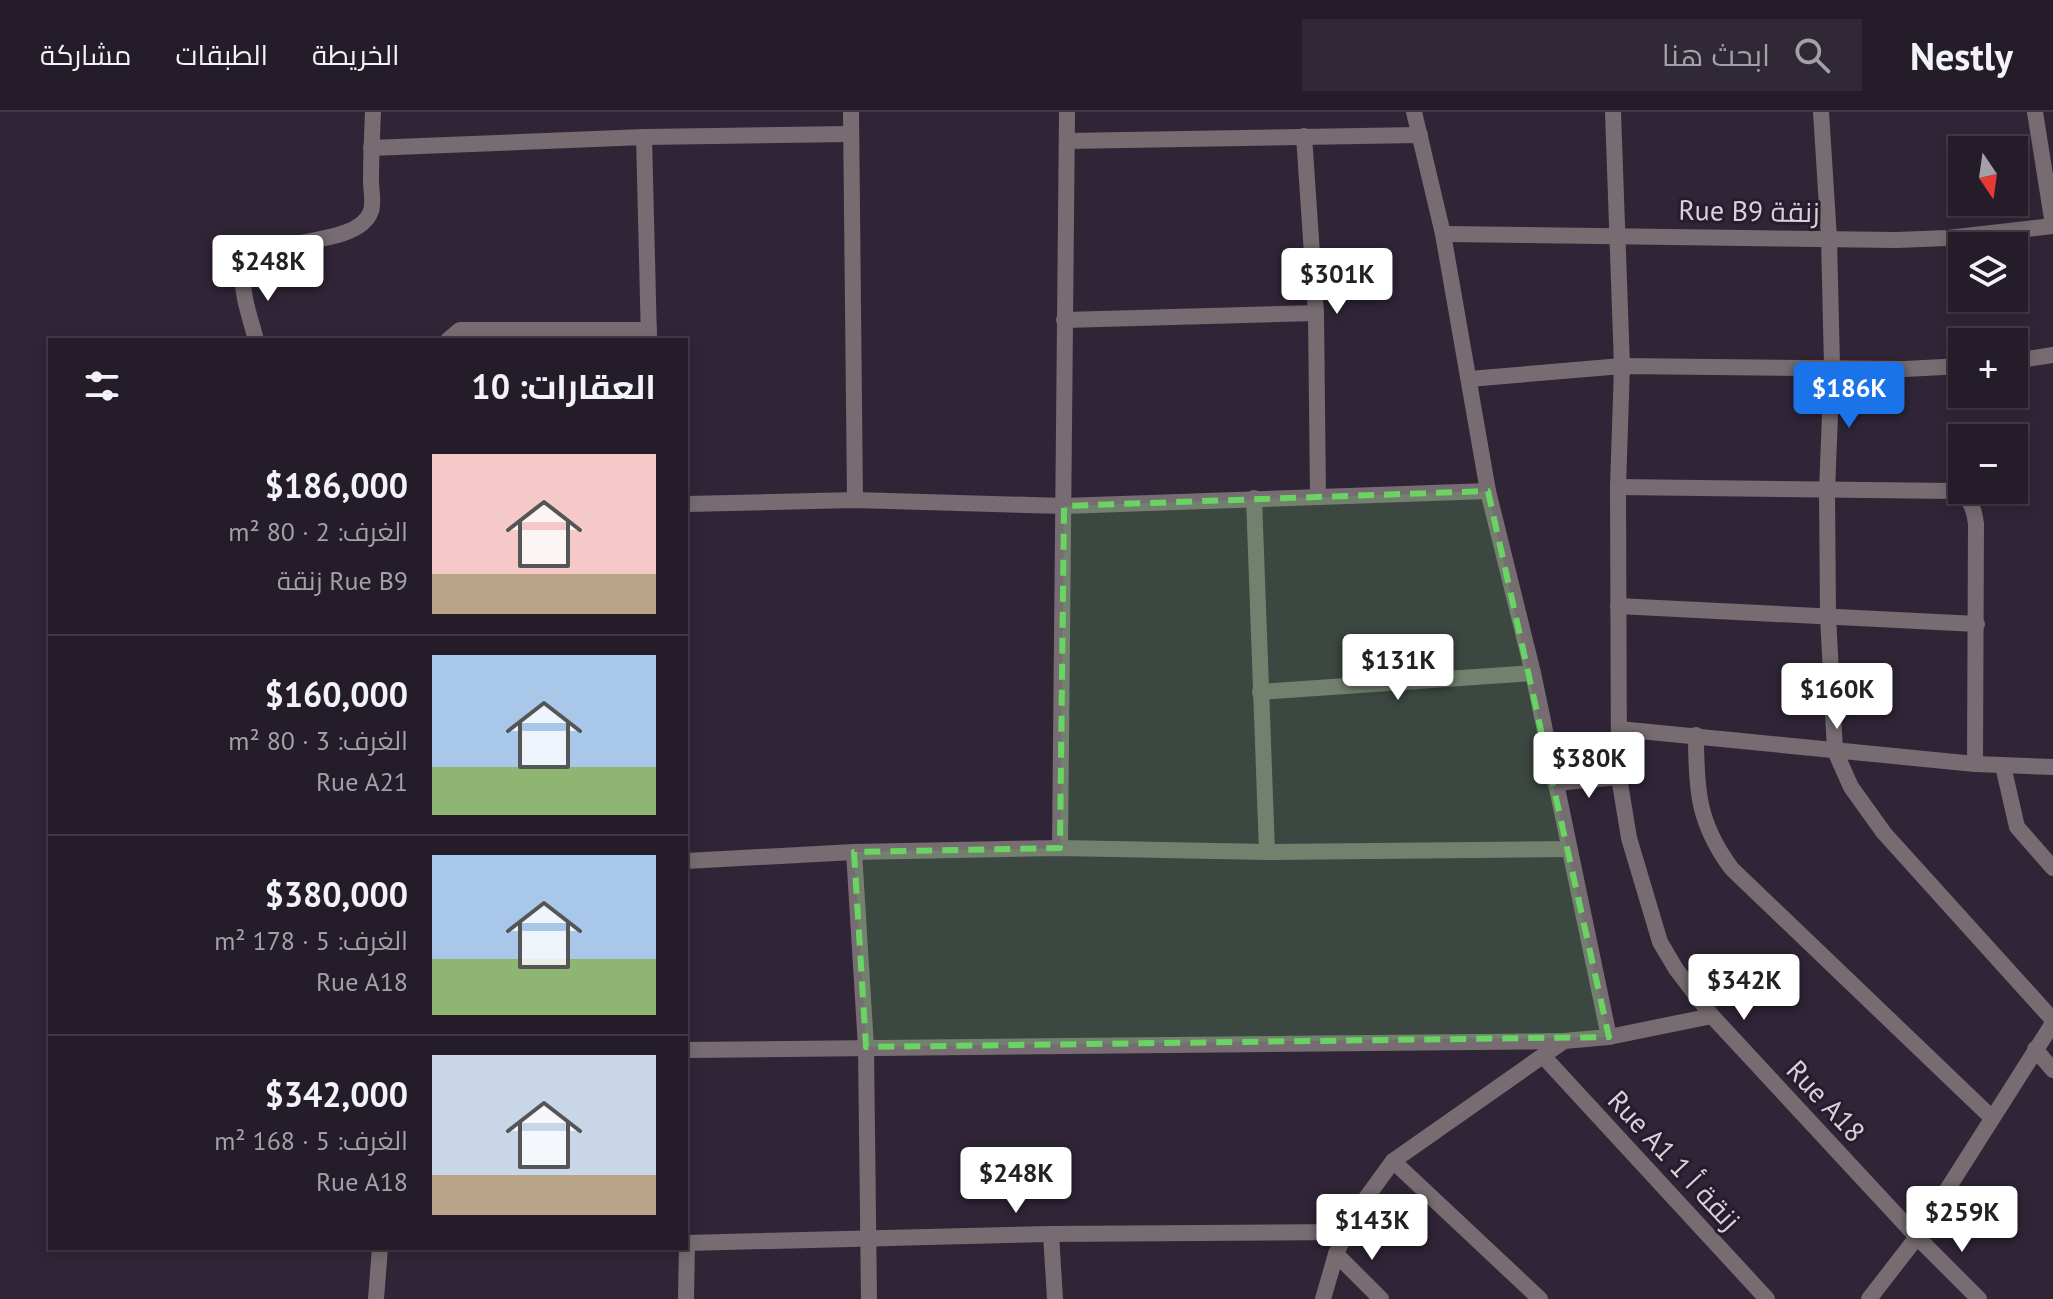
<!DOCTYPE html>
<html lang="ar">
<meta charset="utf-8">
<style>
body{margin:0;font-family:"PT Sans",Cairo,sans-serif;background:#302935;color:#f1f3f6;direction:rtl;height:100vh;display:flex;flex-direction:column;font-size:30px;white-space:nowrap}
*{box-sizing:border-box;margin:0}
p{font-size:26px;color:#a3a1a8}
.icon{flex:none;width:44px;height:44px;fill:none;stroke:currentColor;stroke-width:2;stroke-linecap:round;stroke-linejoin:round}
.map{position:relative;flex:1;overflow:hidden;direction:ltr}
.details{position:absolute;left:48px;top:226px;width:640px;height:912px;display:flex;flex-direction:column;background:#241c29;border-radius:0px;box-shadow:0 4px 12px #0003,0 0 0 2px #413a46;direction:rtl}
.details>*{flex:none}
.needle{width:52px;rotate:167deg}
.controls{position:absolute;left:1948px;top:24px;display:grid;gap:16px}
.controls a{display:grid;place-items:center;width:80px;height:80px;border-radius:0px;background:#241c29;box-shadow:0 4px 12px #0003,0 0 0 2px #413a46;font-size:40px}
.price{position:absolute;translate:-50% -68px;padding:0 18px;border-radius:8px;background:#fff;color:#222;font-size:26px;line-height:52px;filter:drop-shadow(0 2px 4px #0008)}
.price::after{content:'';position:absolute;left:50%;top:48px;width:24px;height:18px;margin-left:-12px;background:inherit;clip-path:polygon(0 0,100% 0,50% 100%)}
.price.on{background:#1a73e8;color:#fff}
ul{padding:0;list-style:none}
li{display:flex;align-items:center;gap:24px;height:200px;padding:0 32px}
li+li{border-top:2px solid #413a46}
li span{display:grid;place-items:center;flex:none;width:224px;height:160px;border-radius:0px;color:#555}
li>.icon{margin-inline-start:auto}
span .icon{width:96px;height:96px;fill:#fffc;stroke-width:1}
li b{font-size:34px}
h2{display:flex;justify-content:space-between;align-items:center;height:96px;padding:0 32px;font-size:34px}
header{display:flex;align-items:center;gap:48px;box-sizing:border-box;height:112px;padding:0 40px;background:#241c29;border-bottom:2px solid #413a46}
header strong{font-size:38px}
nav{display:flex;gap:44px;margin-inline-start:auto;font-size:28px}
.search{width:560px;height:72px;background:#302935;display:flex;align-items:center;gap:20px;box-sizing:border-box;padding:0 28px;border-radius:0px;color:#a3a1a8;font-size:30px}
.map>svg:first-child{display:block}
</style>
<header>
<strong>Nestly</strong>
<div class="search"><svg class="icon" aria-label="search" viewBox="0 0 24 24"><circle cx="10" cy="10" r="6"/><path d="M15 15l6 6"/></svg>ابحث هنا</div>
<nav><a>الخريطة</a><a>الطبقات</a><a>مشاركة</a></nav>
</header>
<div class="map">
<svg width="2053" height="1187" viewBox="0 0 2053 1187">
<rect width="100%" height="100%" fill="#302537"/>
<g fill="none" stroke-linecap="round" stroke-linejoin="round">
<g stroke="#776c71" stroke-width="16">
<path d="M851 0 855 388"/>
<path d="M1414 0 1443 122 1488 379 1533 561 1609 925"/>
<path d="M1613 0 1622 254 1618 375 1619 665 1629 726 1660 830 1676 857 1712 904 1917 1125 1979 1187"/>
<path d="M1821 0 1829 126 1832 254 1827 378 1828 504 1835 639 1851 675 1884 721 2053 908"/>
<path d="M2035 0 2053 113"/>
<path d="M1304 24 1316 201 1318 385"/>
<path d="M644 25 649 227"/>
<path d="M1068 29 1420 23"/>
<path d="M371 36 644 25 850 22"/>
<path d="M1443 122 1896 128 1948 126 2053 114"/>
<path d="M1064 208 1316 201"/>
<path d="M256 228C251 208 241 182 243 161 249 121 357 140 371 99 374 90 371 78 371 68 371 45 372 23 373 0"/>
<path d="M448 228 460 218H649"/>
<path d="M2014 249 2053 243"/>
<path d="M1469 267 1622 254 1905 257 1962 254"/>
<path d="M1618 375 1955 379C1971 386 1974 396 1976 412L1975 652"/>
<path d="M1254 386 1267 740"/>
<path d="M686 392 855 388 1064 394 1488 379"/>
<path d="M1618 494 1977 512"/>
<path d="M1260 580 1533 561"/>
<path d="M1619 617 1975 652 2053 655"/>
<path d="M1696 623C1696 678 1698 712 1732 757L1991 1005"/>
<path d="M2003 654 2017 715 2053 756"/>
<path d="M1555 671 1619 665"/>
<path d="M1060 736 1067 0"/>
<path d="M854 740 866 935 869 1187"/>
<path d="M686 749 854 740 1060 736 1267 740 1569 737"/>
<path d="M2035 937 2053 958"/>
<path d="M686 938 1564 929"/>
<path d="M1543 944 1767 1187"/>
<path d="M1393 1049 1540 1187"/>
<path d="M1051 1122 1055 1187"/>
<path d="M686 1131 1051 1122 1346 1120"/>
<path d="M1336 1142 1381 1187"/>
<path d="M376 1187 380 1136"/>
<path d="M686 1187 687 1131"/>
<path d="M1323 1187 1336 1142 1346 1120 1361 1093 1393 1049 1564 929 1609 925 1712 904"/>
<path d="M1869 1187 1917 1125 2053 911"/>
</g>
</g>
<path fill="#69d464" fill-opacity="0.2" stroke="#69d464" stroke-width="6" stroke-dasharray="16 10" stroke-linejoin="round" d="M1488 379 1609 925 866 935 854 740 1060 736 1064 394Z"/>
<g text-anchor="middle" stroke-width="6" stroke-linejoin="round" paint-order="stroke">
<g font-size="28" fill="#d8d1dd" stroke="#261c2c">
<text transform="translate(1749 99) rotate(1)" y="10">Rue B9 زنقة</text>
<text transform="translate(1826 989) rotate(47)" y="10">Rue A18</text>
<text transform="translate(1674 1048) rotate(47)" y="10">Rue A1 زنقة أ 1</text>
</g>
</g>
</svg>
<div class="controls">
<a><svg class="needle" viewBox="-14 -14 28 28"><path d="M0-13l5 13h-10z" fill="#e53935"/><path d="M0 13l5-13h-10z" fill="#a3a1a8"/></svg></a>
<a><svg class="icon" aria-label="layers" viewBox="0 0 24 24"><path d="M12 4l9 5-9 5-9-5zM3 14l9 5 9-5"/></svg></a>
<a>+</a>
<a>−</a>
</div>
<b class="price" style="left:268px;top:191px">$248K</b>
<b class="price" style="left:1337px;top:204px">$301K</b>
<b class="price on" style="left:1849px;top:318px">$186K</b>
<b class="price" style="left:1398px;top:590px">$131K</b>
<b class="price" style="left:1837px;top:619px">$160K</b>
<b class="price" style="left:1589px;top:688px">$380K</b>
<b class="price" style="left:1744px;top:910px">$342K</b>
<b class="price" style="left:1016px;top:1103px">$248K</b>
<b class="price" style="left:1962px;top:1142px">$259K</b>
<b class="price" style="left:1372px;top:1150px">$143K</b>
<section class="details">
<h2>العقارات: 10<svg class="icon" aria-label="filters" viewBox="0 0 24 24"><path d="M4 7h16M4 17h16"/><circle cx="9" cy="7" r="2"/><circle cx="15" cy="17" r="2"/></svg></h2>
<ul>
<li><span style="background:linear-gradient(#f6c9c9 75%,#b9a48a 0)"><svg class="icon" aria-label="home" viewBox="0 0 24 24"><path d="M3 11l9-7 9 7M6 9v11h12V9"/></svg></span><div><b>$186,000</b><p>الغرف: 2 · 80 m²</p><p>Rue B9 زنقة</p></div></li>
<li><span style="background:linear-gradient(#a9c7e8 70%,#8fb573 0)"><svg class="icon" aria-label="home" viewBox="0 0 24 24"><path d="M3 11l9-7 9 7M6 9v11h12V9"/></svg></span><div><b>$160,000</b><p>الغرف: 3 · 80 m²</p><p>Rue A21</p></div></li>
<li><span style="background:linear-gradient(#a9c7e8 65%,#8fb573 0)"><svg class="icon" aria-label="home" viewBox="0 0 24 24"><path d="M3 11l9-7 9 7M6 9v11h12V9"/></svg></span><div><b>$380,000</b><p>الغرف: 5 · 178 m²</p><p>Rue A18</p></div></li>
<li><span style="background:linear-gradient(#c9d6e8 75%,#b9a48a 0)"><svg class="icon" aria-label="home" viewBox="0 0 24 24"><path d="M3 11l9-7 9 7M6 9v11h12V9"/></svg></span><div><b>$342,000</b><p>الغرف: 5 · 168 m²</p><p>Rue A18</p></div></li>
</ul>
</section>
</div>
